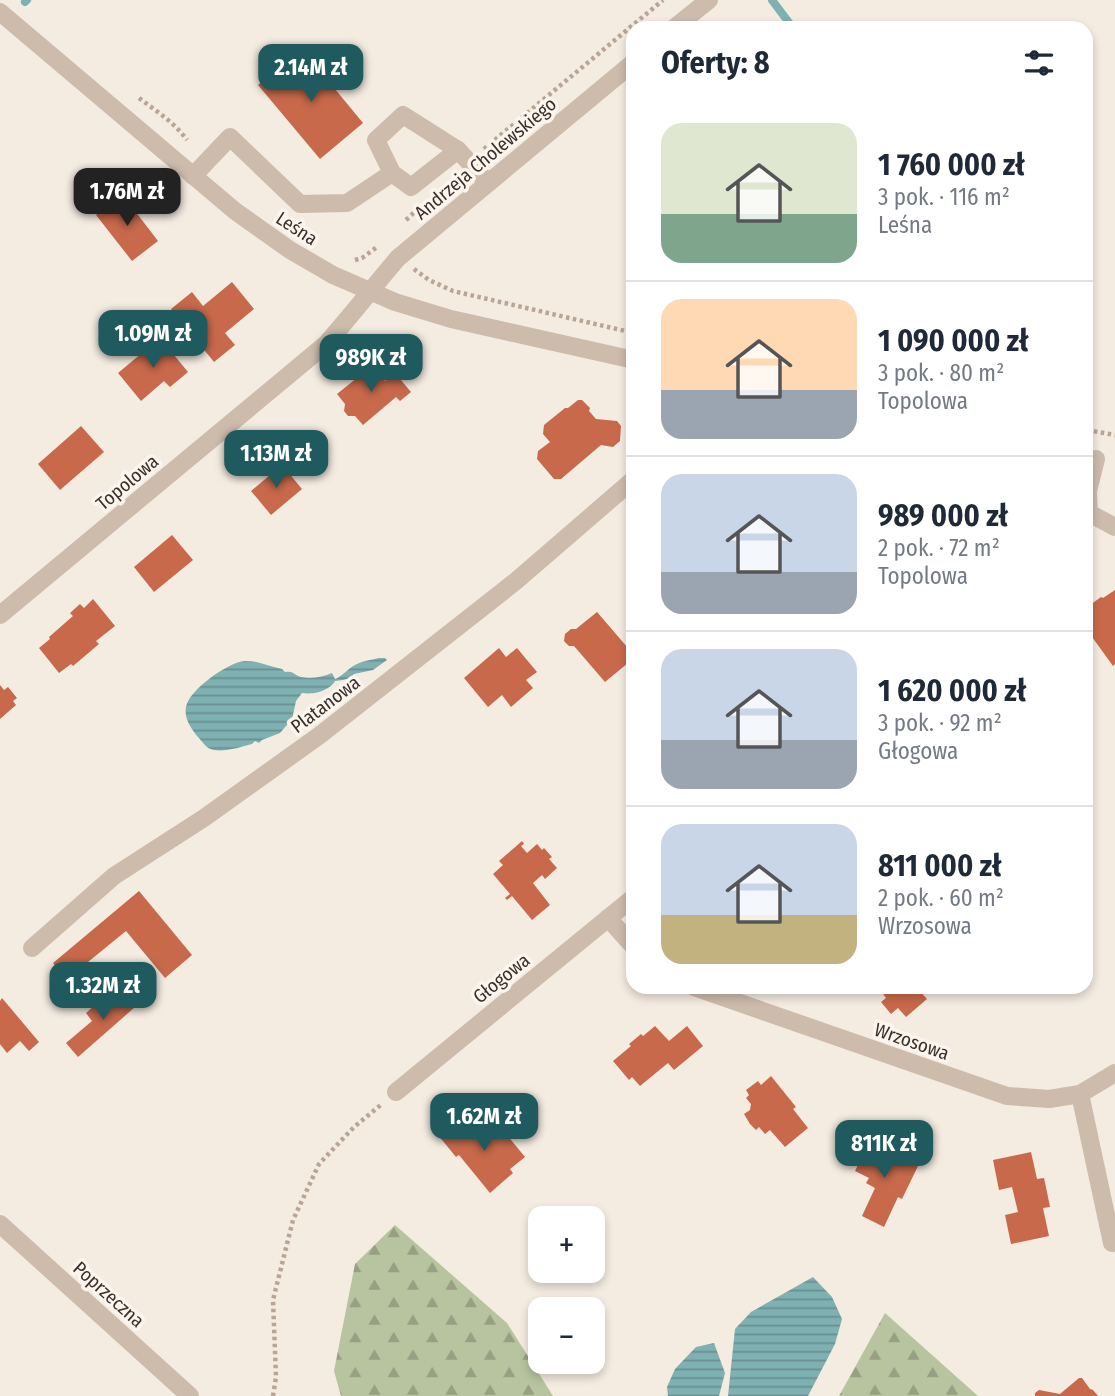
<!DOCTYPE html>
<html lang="pl">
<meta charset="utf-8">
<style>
body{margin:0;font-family:"Fira Sans Condensed",sans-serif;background:#f2f2f3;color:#1f2937;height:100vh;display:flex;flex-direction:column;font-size:26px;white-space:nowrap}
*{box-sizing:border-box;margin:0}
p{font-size:23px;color:#747a83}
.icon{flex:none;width:38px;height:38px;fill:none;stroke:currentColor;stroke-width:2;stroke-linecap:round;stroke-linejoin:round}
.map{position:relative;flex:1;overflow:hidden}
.drawer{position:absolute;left:626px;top:21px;width:467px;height:973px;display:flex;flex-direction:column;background:#fff;border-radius:21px;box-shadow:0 4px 10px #0003}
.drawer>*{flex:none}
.tools{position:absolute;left:528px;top:1206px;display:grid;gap:14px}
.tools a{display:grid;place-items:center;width:77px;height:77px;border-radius:14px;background:#fff;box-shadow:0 4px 10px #0003;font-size:35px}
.price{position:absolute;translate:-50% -60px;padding:0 16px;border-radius:14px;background:#1f5a5e;color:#fff;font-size:23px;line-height:46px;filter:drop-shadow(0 2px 4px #0008)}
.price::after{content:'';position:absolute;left:50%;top:42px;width:21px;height:16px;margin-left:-10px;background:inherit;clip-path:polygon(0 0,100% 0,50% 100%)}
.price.active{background:#222;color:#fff}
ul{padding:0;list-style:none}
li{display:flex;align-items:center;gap:21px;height:175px;padding:0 35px}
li+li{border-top:2px solid #e0e1e3}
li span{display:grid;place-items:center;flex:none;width:196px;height:140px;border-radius:21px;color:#555}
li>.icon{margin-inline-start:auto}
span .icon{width:84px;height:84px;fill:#fffc;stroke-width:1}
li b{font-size:30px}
h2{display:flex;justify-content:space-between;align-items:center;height:84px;padding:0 35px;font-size:30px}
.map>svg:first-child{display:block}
</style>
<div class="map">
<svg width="1115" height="1396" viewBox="0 0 1115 1396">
<defs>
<pattern id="forest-firs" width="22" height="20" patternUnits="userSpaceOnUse" patternTransform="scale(1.75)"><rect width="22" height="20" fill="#b8c4a0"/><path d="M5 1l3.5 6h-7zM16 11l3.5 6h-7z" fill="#97a083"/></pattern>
<pattern id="water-rules" width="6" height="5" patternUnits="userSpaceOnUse" patternTransform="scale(1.75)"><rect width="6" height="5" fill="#7fb0b2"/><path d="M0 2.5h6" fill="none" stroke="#699091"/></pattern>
</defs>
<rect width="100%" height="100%" fill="#f4ebe1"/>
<g fill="url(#forest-firs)">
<path d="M395 1225 507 1323 553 1396H341L334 1371 355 1264Z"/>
<path d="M885 1313 978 1396H839Z"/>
</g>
<g fill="url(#water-rules)">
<path d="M379 658H385L387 660 373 670 354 674 350 678 343 680 335 681C329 691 314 695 302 693L296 701 292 719 280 733 262 740 259 743 255 741 252 744C240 747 226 752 214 750 206 749 203 742 198 737 191 728 184 719 186 707 189 690 227 663 244 661 257 660 269 667 282 669L285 672C295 671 293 675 301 677 311 679 323 677 332 673L335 679C343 676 347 669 355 665 362 661 371 660 379 658Z"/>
<path d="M813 1277 832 1297 842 1319 835 1344 808 1396H728L735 1329 751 1312Z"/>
<path d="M714 1343 725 1373 719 1396H668L667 1387 675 1369 696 1347Z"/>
</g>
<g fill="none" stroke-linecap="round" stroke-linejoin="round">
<g stroke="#7fb0b2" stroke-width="8">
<path d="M772 0 793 28"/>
<path d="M25 2 27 0"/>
</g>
</g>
<g fill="#c8694b">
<path d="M302 49 363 123 320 159 258 85Z"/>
<path d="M122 194 158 241 132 261 96 215Z"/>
<path d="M232 282 254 309 225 333 235 345 214 362 171 309 192 292 203 306Z"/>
<path d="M160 338 188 372 170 387 164 381 141 401 118 373Z"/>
<path d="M373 365 385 381 395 373 411 392 400 401 396 397 363 425 355 416H348L344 411 345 404 337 394Z"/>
<path d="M578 400H582L590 408 589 411 596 419 617 421 621 426 620 441 613 447 601 445 561 479H554L537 459 538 451 550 442 543 434 544 425 565 408H568Z"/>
<path d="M81 426 104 452 60 490 38 464Z"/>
<path d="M282 465 302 489 271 515 251 491Z"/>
<path d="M172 535 193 560 154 592 134 567Z"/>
<path d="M1115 590V664L1113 666 1087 630V610L1092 606 1090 605 1101 597 1103 598Z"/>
<path d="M93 599 115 626 96 641 99 644 73 666 71 664 59 673 39 648 50 639 49 637 73 616 70 613 80 604 84 608Z"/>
<path d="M597 612 634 655V658L605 682 574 646H569L564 641 565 634 571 629H576Z"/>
<path d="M499 648 506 657 517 648 537 672 526 680 533 688 511 707 502 695 488 707 464 678Z"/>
<path d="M0 685 4 690 8 687 17 698 13 701 16 705 0 719Z"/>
<path d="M522 841 524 844 521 846 527 853 537 844 542 850 544 848 552 857 549 859 557 868 545 879 542 875 533 883 550 905 532 920 512 896 507 900 505 898 510 894 493 874 503 865 499 861Z"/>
<path d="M139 891 192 955 165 978 126 931 66 980 53 963Z"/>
<path d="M132 987 143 1000 78 1057 66 1043 92 1021 86 1013 95 1005 102 1013Z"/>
<path d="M878 987H922L919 990 927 999 906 1017 898 1008 891 1014 881 1002 886 998Z"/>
<path d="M2 998 39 1042 29 1051 20 1041 7 1053 0 1044V1001Z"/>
<path d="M655 1026 669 1041 687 1026 703 1046 674 1070 668 1063 640 1086 632 1077 629 1080 613 1061 631 1046 629 1044 641 1034 643 1036Z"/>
<path d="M771 1076 796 1107 793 1109 808 1128 785 1147 770 1130 765 1134 759 1127 756 1130 750 1124 744 1114 750 1110 751 1104 746 1098 749 1095 746 1090 758 1081 761 1085Z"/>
<path d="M459 1118 477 1139 497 1123 525 1157 510 1169 513 1173 490 1193 459 1155 456 1157 438 1135Z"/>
<path d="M871 1138 888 1147 886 1151 918 1166 902 1199 898 1197 884 1227 862 1216 875 1188 866 1183 869 1178 855 1171Z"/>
<path d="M1031 1152 1037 1179 1044 1178 1047 1192 1050 1207 1043 1208 1049 1236 1011 1244 1005 1215 1018 1212 1012 1187 999 1190 993 1160Z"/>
<path d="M1079 1378H1082L1090 1389 1093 1390 1098 1396H1035V1393L1039 1390 1060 1394Z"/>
</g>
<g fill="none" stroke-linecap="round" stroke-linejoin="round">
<g stroke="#b9a596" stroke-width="4.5" stroke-dasharray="3.5 3.5" stroke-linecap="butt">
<path d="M139 98C156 111 174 122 187 140"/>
<path d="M484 149 663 0"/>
<path d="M406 220 420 207"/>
<path d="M355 260 362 258 377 247"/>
<path d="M414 269 429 280 453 291 634 333"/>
<path d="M1087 430 1115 435"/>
<path d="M273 1396 276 1377 273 1300 293 1220 319 1164 354 1127 382 1104"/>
</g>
<g stroke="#cdbbac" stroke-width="18">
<path d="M0 12 235 211 290 250 333 275 395 302 451 319 634 360"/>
<path d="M674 28 709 0"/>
<path d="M458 150 488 183"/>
<path d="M193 176 230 137 300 204 347 203 392 173 411 187 458 150 403 115 376 140 392 173"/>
<path d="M1096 459 1088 491 1089 513 1115 527"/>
<path d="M0 615 326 344C351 316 374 286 398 258L634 62"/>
<path d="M608 918 634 947"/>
<path d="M32 948 114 876 204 818 320 735 516 581 634 479"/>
<path d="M694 987 1007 1096 1049 1099 1080 1094 1115 1073"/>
<path d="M396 1092 634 897"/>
<path d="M1080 1094 1112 1243"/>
<path d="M0 1224 190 1396"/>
</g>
</g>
<g text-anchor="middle" stroke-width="7" stroke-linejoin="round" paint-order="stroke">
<g font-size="19" fill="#3b302b" stroke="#fbf5ee">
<text transform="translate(485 158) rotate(-40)" y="7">Andrzeja Cholewskiego</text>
<text transform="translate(297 228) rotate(33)" y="7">Leśna</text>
<text transform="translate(127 482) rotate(-40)" y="7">Topolowa</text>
<text transform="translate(325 704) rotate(-37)" y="7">Platanowa</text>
<text transform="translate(501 978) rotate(-39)" y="7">Głogowa</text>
<text transform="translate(912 1041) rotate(19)" y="7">Wrzosowa</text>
<text transform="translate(109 1294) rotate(42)" y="7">Poprzeczna</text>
</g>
</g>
</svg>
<div class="tools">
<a>+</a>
<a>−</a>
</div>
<b class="price" style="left:311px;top:104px">2.14M zł</b>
<b class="price active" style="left:127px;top:228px">1.76M zł</b>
<b class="price" style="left:153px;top:370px">1.09M zł</b>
<b class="price" style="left:371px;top:394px">989K zł</b>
<b class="price" style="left:276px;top:490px">1.13M zł</b>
<b class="price" style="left:103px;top:1022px">1.32M zł</b>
<b class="price" style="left:484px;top:1153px">1.62M zł</b>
<b class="price" style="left:884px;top:1180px">811K zł</b>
<section class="drawer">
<h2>Oferty: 8<svg class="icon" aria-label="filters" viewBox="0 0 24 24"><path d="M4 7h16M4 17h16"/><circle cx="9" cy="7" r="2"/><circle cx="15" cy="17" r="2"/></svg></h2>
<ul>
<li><span style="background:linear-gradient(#dfe7d0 65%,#7fa58c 0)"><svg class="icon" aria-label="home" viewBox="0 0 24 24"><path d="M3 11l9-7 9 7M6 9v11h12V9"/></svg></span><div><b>1 760 000 zł</b><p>3 pok. · 116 m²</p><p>Leśna</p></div></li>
<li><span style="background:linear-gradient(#ffd9b3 65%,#9aa5b1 0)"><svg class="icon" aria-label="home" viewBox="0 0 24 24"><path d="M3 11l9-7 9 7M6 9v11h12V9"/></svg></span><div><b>1 090 000 zł</b><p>3 pok. · 80 m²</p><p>Topolowa</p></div></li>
<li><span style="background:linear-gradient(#c9d6e8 70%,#9aa5b1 0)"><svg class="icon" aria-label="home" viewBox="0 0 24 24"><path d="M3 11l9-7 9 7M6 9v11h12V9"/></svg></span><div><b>989 000 zł</b><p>2 pok. · 72 m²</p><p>Topolowa</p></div></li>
<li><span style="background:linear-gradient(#c9d6e8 65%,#9aa5b1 0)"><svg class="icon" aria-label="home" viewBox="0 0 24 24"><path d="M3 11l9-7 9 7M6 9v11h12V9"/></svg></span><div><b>1 620 000 zł</b><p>3 pok. · 92 m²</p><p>Głogowa</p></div></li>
<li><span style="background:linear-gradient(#c9d6e8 65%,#c2b280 0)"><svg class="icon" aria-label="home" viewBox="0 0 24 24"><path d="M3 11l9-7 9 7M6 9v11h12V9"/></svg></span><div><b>811 000 zł</b><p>2 pok. · 60 m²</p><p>Wrzosowa</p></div></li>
</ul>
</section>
</div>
